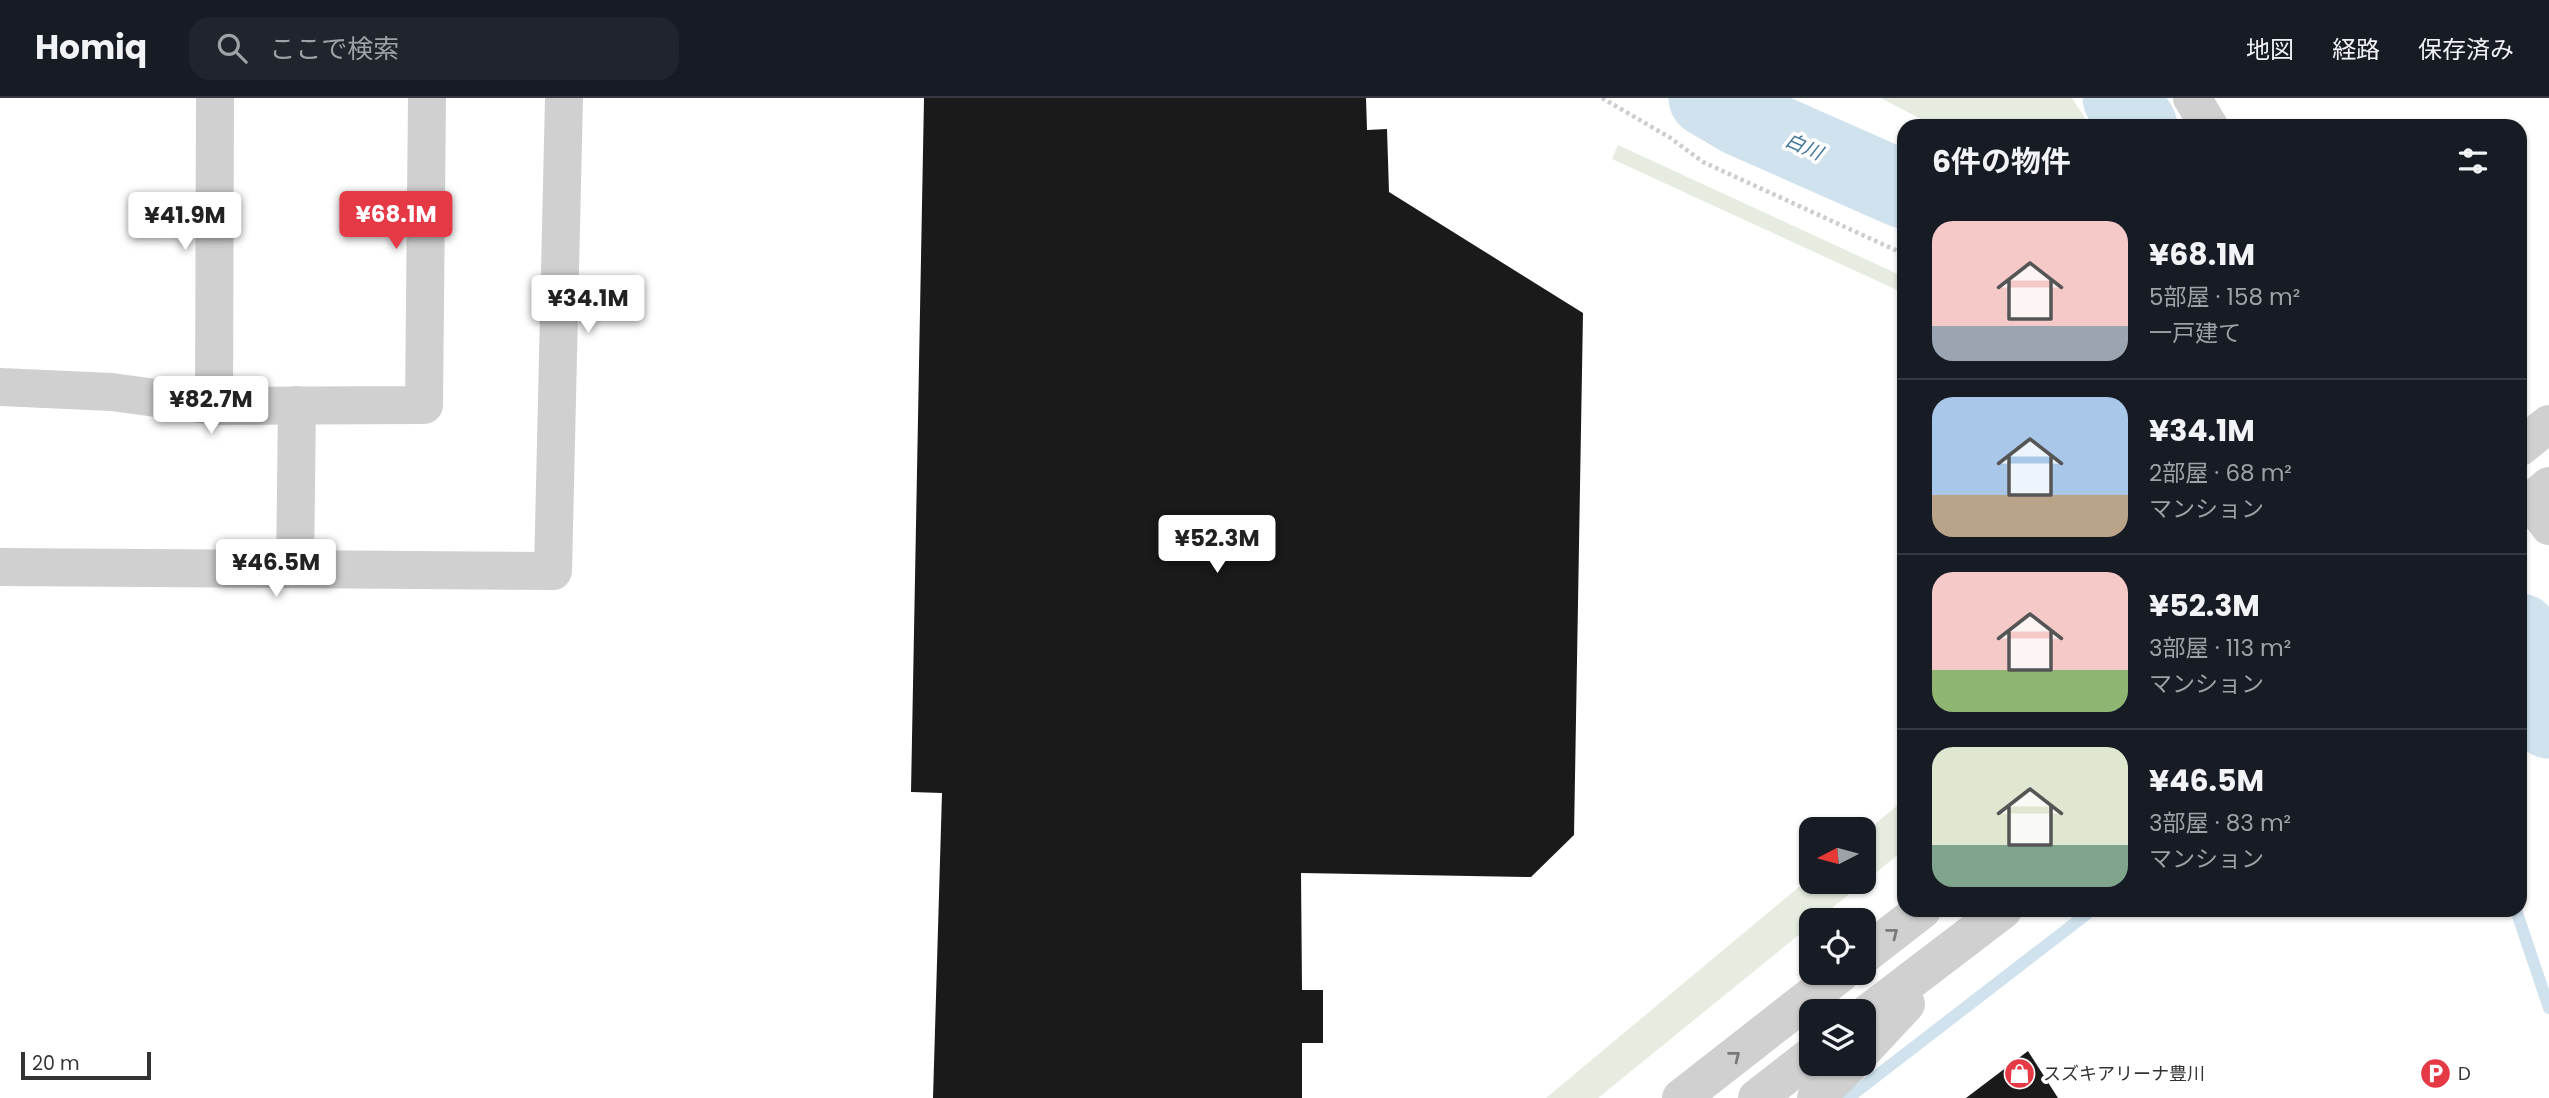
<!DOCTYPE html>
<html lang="ja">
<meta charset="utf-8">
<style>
body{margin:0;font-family:Poppins,"Noto Sans JP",sans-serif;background:#20242c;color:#f1f3f6;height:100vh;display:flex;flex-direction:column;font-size:26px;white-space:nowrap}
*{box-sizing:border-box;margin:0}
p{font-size:23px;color:#9ea1a6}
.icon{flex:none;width:38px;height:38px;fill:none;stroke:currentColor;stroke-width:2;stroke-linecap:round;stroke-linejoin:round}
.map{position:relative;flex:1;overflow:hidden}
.details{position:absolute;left:1897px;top:21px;width:630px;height:798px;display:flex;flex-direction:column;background:#171b24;border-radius:21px;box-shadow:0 2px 5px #0004}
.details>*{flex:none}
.needle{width:46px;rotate:264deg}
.controls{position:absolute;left:1799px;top:719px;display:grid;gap:14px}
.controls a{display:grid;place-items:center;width:77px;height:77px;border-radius:14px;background:#171b24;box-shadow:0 2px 5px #0004;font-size:35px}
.scale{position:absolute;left:21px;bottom:18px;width:130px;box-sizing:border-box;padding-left:7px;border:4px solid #333;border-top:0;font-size:19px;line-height:24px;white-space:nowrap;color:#333;-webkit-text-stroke:5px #fff;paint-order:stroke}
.price{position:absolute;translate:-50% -60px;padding:0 16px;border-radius:7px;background:#fff;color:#222;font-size:23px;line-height:46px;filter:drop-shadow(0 2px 4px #0008)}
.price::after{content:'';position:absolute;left:50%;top:42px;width:21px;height:16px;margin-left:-10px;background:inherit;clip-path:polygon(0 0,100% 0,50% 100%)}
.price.active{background:#e63946;color:#fff}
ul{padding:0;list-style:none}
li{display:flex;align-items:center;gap:21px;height:175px;padding:0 35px}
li+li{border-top:2px solid #363941}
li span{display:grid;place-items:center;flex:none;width:196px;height:140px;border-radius:21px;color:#555}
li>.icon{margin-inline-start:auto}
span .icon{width:84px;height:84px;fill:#fffc;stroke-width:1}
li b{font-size:30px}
h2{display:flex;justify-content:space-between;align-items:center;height:84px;padding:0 35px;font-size:30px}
header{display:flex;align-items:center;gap:42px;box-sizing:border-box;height:98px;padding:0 35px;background:#171b24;border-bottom:2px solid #363941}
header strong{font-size:33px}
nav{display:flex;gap:38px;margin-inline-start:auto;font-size:24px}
.search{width:490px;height:63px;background:#20242c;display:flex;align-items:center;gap:18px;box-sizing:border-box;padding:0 24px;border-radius:21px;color:#9ea1a6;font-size:26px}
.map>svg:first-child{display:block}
</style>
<header>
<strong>Homiq</strong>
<div class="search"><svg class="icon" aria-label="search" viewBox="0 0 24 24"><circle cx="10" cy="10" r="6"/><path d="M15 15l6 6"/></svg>ここで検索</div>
<nav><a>地図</a><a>経路</a><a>保存済み</a></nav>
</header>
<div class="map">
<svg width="2549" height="1000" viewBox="0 0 2549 1000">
<rect width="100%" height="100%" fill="#fff"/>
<g fill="#e6ecdf">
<path d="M1881 0H2072L2090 28H1934Z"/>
<path d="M1618 47 1904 179V226H1900L1897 192 1612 61Z"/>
<path d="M1904 702V752L1817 822H1811V827L1598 1000H1546L1811 779V784H1864V735Z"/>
</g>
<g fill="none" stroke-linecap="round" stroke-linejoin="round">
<g stroke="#cfe2ee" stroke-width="12">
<path d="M2516 812 2549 910"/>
<path d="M1848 1000 2092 812"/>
</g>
<g stroke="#cfe2ee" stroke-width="77">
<path d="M1707 0 1741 20 1904 92"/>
<path d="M2121 0 2139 28"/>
<path d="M2520 534 2549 622"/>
</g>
</g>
<g fill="#1a1a1a">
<path d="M924 0H1366L1367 32 1387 31 1389 94 1583 215 1574 737 1531 779 1301 775 1302 892H1323V945H1302V1000H933L942 695 911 694Z"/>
<path d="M2028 953 2058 1000H1966Z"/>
</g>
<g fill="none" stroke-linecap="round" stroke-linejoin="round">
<path stroke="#cdcdcd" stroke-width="4.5" stroke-dasharray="3.5 3.5" stroke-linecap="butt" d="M1602 0 1669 39 1703 64 1904 156"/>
<g stroke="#d0d0d0" stroke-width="38">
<path d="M2192 0 2209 28"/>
<path d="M0 289 112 294 214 308 424 307 427 0"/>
<path d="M214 308 215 0"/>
<path d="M2531 403 2549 428"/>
<path d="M0 469 553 473 564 0"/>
<path d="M295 471 297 307"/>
</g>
<g stroke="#d0d0d0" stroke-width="38">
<path d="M2520 349 2549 326"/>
<path d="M2520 413 2549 388"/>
<path d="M1864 857 1922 812"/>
<path d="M1864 918 2003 812"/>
<path d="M1864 951 1906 906"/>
<path d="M1681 1000 1841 875"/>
<path d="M1757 1000 1811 958"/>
<path d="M1816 1000 1850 966"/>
</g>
</g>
<defs><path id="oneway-chevron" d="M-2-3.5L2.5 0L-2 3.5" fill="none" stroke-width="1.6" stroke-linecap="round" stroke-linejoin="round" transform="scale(1.75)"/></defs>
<g stroke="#7a7a7a">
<use href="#oneway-chevron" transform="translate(1893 835) rotate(-38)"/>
<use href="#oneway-chevron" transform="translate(1735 958) rotate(-38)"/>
</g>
<defs>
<symbol id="shop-disc" viewBox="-11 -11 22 22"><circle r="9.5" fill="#e63946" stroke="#fff"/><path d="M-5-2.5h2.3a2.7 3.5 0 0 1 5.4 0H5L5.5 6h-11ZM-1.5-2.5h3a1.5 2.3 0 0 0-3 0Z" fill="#fff"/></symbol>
<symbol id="parking-disc" viewBox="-11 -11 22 22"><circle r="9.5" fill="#e63946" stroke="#fff"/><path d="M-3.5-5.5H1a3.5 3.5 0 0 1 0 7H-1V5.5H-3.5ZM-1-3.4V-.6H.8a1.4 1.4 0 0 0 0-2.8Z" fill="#fff"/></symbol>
</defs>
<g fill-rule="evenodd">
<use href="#shop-disc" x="2002" y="958" width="35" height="35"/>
<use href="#parking-disc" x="2418" y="958" width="35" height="35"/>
</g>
<g text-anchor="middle" stroke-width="7" stroke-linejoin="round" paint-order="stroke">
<g font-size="18" fill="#333" stroke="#fff" text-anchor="start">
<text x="2043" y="982">スズキアリーナ豊川</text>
<text x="2458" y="982">D</text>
</g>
<g font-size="19" font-style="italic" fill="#3f7597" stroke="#fff">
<text transform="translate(1804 48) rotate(24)" y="7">白川</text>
</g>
</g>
</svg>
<div class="controls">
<a><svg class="needle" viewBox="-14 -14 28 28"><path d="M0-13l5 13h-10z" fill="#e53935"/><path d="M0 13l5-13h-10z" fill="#9ea1a6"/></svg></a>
<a><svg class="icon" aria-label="locate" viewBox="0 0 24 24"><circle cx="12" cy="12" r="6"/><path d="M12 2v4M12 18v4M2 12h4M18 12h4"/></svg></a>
<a><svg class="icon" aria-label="layers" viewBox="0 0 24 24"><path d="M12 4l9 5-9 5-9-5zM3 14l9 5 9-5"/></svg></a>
</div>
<div class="scale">20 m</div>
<b class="price active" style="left:396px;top:153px">¥68.1M</b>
<b class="price" style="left:185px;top:154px">¥41.9M</b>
<b class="price" style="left:588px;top:237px">¥34.1M</b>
<b class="price" style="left:211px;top:338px">¥82.7M</b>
<b class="price" style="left:1217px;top:477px">¥52.3M</b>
<b class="price" style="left:276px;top:501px">¥46.5M</b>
<section class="details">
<h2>6件の物件<svg class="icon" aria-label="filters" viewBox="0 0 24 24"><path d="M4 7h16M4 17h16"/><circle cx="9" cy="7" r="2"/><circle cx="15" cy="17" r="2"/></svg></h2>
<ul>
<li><span style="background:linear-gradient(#f6c9c9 75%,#9aa5b1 0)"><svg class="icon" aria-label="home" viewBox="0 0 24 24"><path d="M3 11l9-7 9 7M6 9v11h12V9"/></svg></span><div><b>¥68.1M</b><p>5部屋 · 158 m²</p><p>一戸建て</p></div></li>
<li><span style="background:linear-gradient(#a9c7e8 70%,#b9a48a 0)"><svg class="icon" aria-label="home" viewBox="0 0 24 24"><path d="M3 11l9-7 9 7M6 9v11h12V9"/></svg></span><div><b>¥34.1M</b><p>2部屋 · 68 m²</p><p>マンション</p></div></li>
<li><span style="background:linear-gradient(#f6c9c9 70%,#8fb573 0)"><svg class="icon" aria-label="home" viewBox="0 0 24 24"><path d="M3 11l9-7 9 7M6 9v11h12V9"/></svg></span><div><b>¥52.3M</b><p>3部屋 · 113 m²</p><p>マンション</p></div></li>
<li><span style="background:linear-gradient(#dfe7d0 70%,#7fa58c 0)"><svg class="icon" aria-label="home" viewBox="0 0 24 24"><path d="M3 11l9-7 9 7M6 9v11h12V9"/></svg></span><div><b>¥46.5M</b><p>3部屋 · 83 m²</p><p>マンション</p></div></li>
</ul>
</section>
</div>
